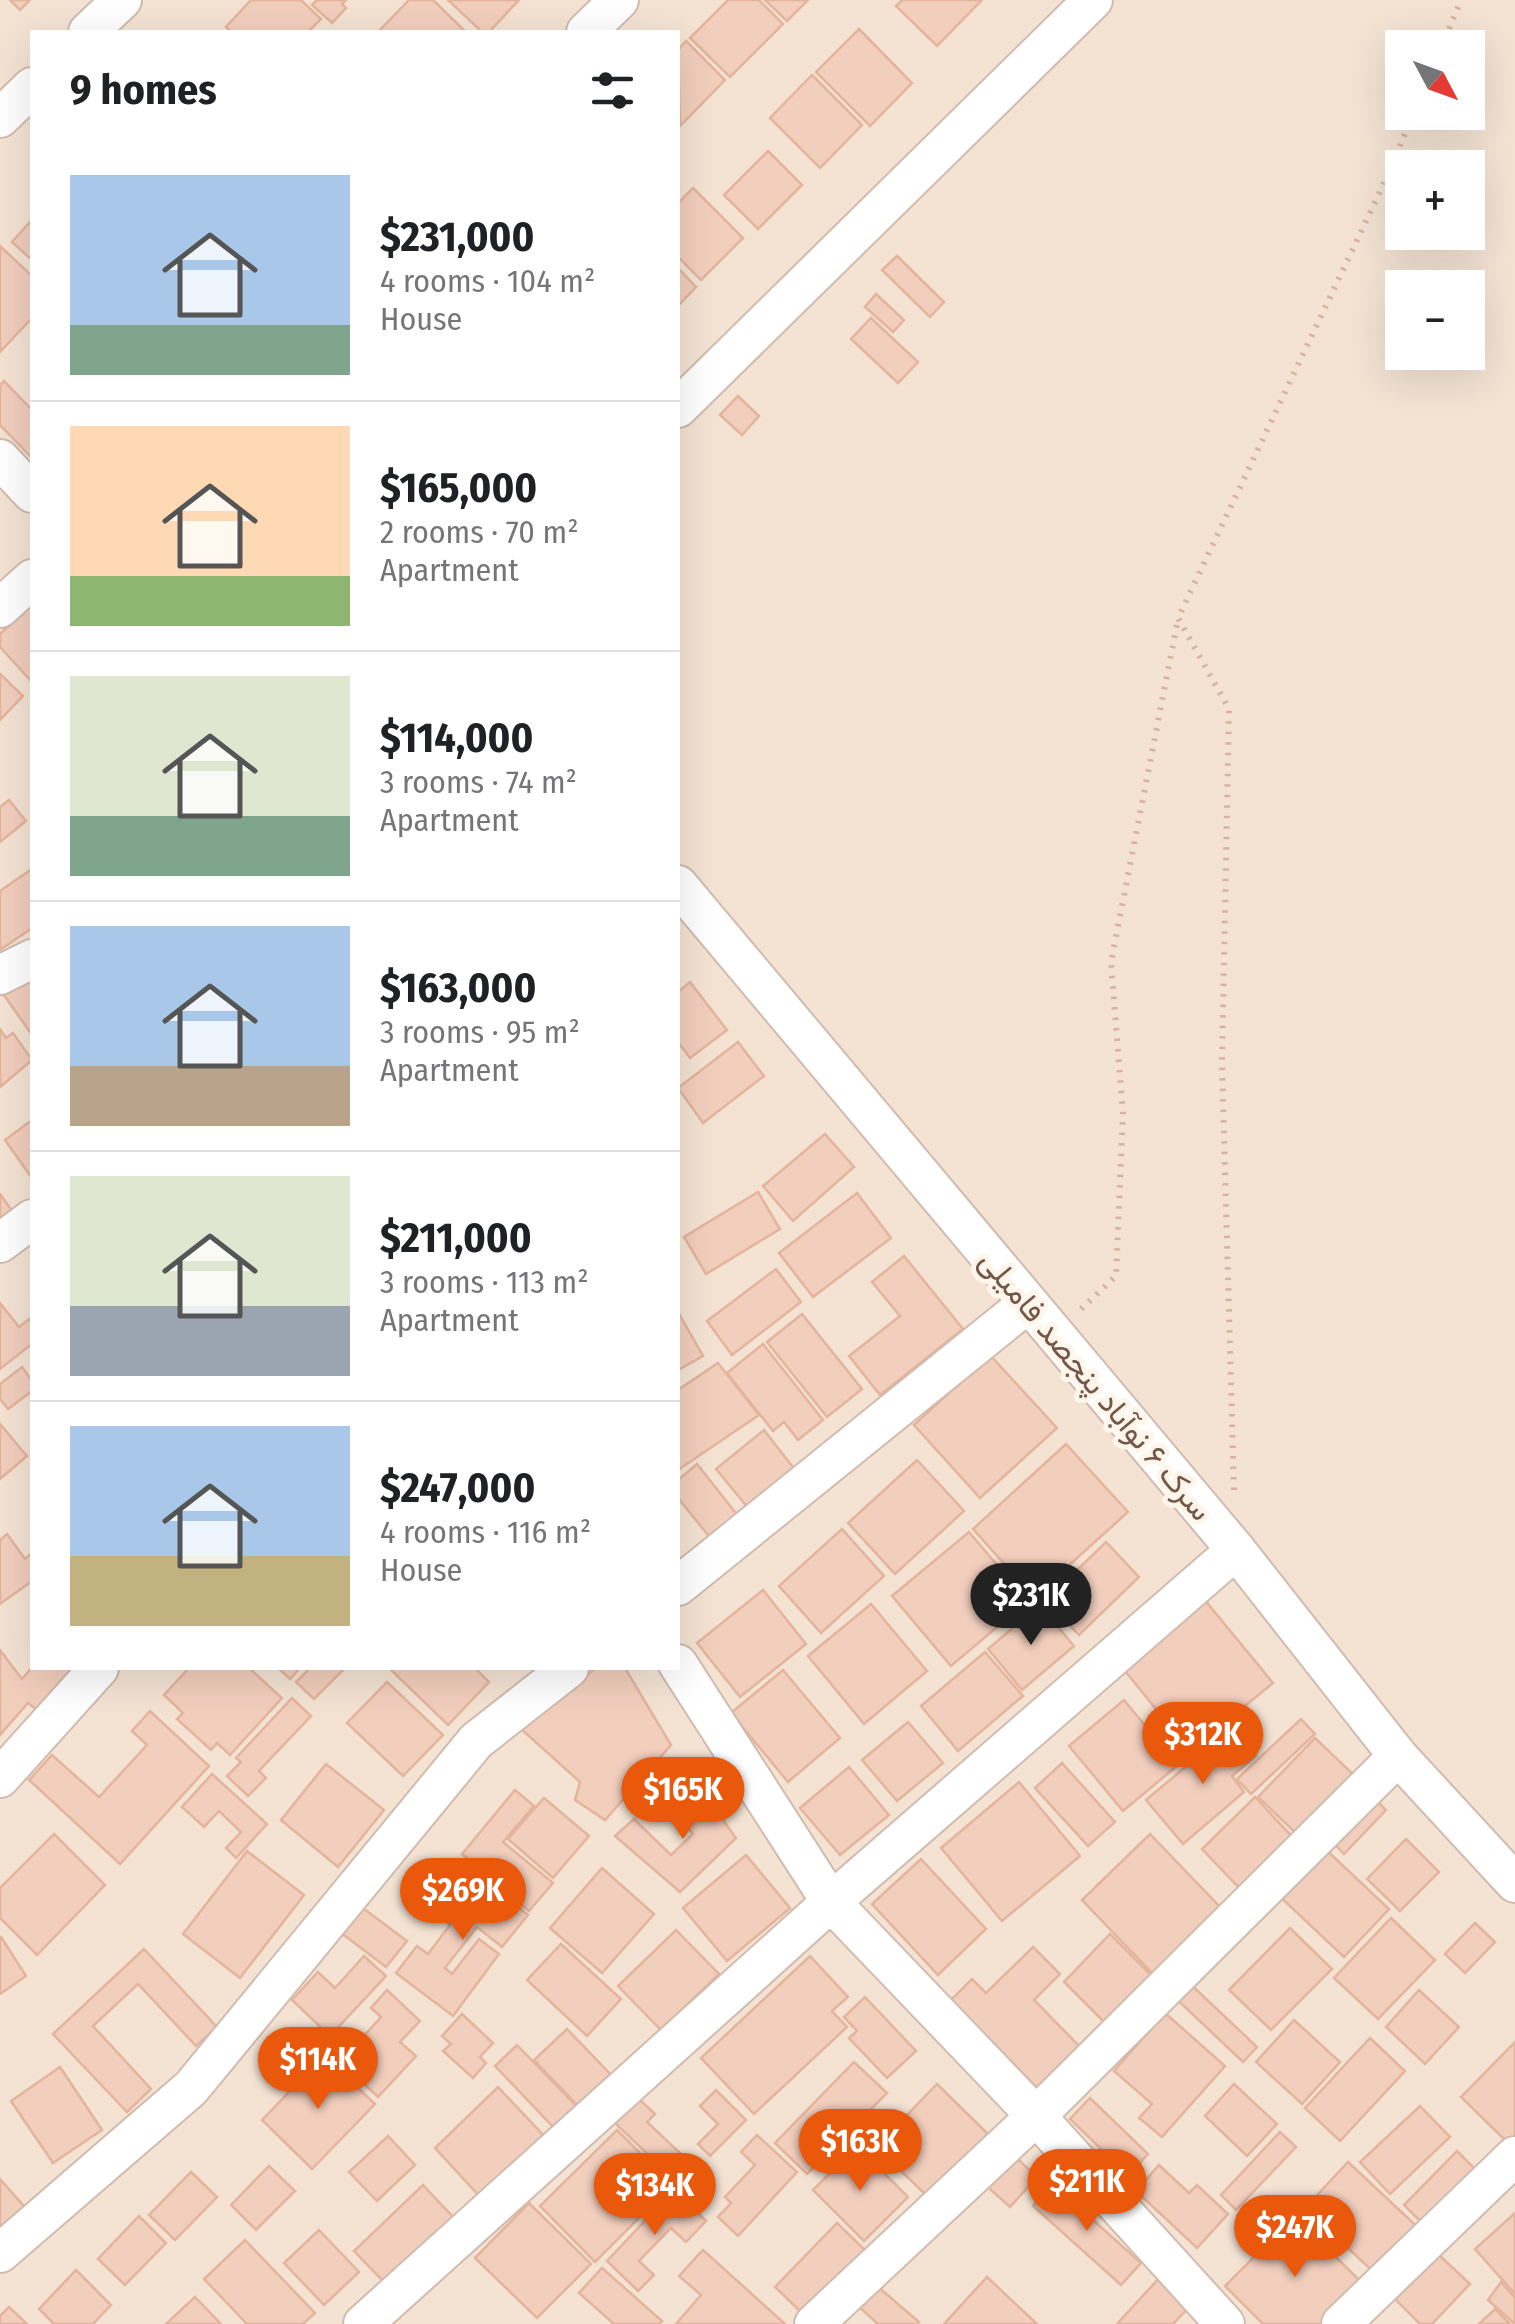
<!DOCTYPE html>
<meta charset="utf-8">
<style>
body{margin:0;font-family:"Fira Sans Condensed",Vazirmatn,sans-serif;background:#f2f2f2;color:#202124;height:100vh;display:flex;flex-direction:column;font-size:38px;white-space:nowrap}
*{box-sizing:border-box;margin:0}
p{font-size:32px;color:#757577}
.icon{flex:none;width:55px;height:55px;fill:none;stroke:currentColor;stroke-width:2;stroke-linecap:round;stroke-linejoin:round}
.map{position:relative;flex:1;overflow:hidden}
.sheet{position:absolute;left:30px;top:30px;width:650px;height:1640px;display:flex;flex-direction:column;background:#fff;border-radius:0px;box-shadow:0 10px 40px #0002}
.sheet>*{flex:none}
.needle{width:65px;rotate:131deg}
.buttons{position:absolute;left:1385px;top:30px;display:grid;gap:20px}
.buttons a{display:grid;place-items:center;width:100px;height:100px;border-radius:0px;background:#fff;box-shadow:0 10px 40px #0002;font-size:50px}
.price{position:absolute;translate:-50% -85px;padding:0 22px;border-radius:35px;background:#ea580c;color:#fff;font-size:32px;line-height:65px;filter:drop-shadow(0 2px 5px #0008)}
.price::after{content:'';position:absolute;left:50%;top:60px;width:30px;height:22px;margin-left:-15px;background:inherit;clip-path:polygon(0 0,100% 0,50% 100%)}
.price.current{background:#222;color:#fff}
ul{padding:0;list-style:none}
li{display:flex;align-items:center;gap:30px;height:250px;padding:0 40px}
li+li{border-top:2px solid #e0e0e0}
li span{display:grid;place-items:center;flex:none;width:280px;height:200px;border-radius:0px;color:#555}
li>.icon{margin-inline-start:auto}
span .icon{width:120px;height:120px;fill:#fffc;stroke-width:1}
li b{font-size:42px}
h2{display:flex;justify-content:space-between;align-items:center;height:120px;padding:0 40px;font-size:42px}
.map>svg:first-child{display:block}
</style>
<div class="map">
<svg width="1515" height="2324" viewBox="0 0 1515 2324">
<rect width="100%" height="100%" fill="#fcf2e5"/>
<path fill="#f4e3d3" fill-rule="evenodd" d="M0 0H1515V2324H0ZM32 32H678V1668H32ZM1402 48H1468V112H1402ZM1402 168H1468V232H1402ZM1402 288H1468V352H1402Z"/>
<g fill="#f2cebd" stroke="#e4b49d" stroke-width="2.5">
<path d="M10 0H30L20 10Z"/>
<path d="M251 0H301L321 19 308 32H231L226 27Z"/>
<path d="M317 0H346L342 4 346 8 332 23 312 5Z"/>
<path d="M409 0H433L466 32H378Z"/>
<path d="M448 0H519L489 32H482Z"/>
<path d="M728 0H759L783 24 730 77 690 38Z"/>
<path d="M765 0H808L787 21Z"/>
<path d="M902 0H982L937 46 896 6Z"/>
<path d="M859 29 912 83 870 126 816 72Z"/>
<path d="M686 41 725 80 680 126 678 50Z"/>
<path d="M812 75 862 125 820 168 770 118Z"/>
<path d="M768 151 802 185 758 229 724 195Z"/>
<path d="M693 188 743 238 701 280 678 257V203Z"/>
<path d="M32 220V260L12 242Z"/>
<path d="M0 246 32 276V318L0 352Z"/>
<path d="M897 256 944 302 930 317 882 270Z"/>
<path d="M678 268 696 287 678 306Z"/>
<path d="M876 294 904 320 893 332 865 307Z"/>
<path d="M871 318 918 362 898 383 851 339Z"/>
<path d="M4 381 32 410V458L0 425V385Z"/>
<path d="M738 396 759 416 742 435 720 415Z"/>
<path d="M32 604V682L0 647V634Z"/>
<path d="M0 674 23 696 0 720Z"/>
<path d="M9 800 26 821 0 842V807Z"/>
<path d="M32 869V928L0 950V891Z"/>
<path d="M32 975V1035L4 995Z"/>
<path d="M690 982 727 1030 690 1058 678 1042V992Z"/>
<path d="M0 1029 6 1038 13 1033 32 1060 0 1087Z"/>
<path d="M738 1042 764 1076 703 1123 678 1088Z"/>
<path d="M32 1120V1178L5 1140Z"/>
<path d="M825 1134 854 1167 793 1221 763 1186Z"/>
<path d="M758 1192 780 1229 706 1274 684 1237Z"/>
<path d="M857 1193 891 1238 813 1297 779 1253Z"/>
<path d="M0 1194 13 1212 0 1224Z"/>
<path d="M904 1256 963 1329 880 1395 849 1356 900 1316 872 1282Z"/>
<path d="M776 1269 801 1302 732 1355 707 1321Z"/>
<path d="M0 1303 19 1327 29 1319 32 1324V1344L0 1369Z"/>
<path d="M678 1312 703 1356 678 1370Z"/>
<path d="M802 1314 862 1389 827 1417 767 1342Z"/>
<path d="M763 1344 823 1420 798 1440 784 1422 773 1431 727 1373Z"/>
<path d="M990 1355 1057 1428 980 1498 914 1425Z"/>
<path d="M718 1363 759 1415 678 1470V1390Z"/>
<path d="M22 1367 32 1381V1391L8 1409 0 1399V1384Z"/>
<path d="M0 1424 27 1456 0 1479Z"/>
<path d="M764 1430 796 1471 749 1509 716 1469Z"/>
<path d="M1066 1444 1128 1512 1034 1597 973 1529Z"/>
<path d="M917 1460 964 1511 895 1574 848 1523Z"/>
<path d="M697 1464 739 1517 712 1540 678 1498V1480Z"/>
<path d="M842 1529 884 1576 821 1633 779 1586Z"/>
<path d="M969 1532 1028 1601 951 1666 892 1596Z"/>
<path d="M7 1534 25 1559 32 1553V1581L0 1604V1540Z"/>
<path d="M1106 1542 1139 1577 1079 1635 1046 1600Z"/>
<path d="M763 1590 806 1644 740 1697 697 1643Z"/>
<path d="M1204 1599 1273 1683 1190 1751 1121 1666Z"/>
<path d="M871 1604 927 1671 864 1724 808 1656Z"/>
<path d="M1040 1605 1074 1646 1022 1690 988 1649Z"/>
<path d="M0 1650 22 1679 32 1667 72 1668 36 1709 28 1703 0 1735Z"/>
<path d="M985 1652 1023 1696 958 1751 921 1706Z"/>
<path d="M189 1668H249L282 1698 230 1755 217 1743 211 1750 177 1719 183 1713 164 1695Z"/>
<path d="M278 1668H300L290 1679Z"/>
<path d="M310 1668H341L343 1670 314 1699 296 1682Z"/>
<path d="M389 1668H475L489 1682 448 1725Z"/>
<path d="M596 1668H625L671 1745 605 1820 575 1800 580 1782 520 1728Z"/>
<path d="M783 1670 840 1738 788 1782 731 1713Z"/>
<path d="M387 1682 443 1735 403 1776 347 1723Z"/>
<path d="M292 1698 311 1716 259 1771 266 1778 248 1796 227 1776 241 1762 236 1758Z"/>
<path d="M1124 1700 1178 1765 1123 1811 1069 1746Z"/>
<path d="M150 1711 209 1766 120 1864 29 1780 52 1755 99 1797 147 1745 132 1731Z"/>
<path d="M1301 1719 1315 1734 1251 1794 1237 1779Z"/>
<path d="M908 1722 943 1763 897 1801 862 1760Z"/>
<path d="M1232 1728 1256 1756 1232 1776 1244 1792 1183 1844 1146 1800Z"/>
<path d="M1315 1738 1356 1777 1300 1837 1258 1797Z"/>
<path d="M1062 1763 1115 1822 1088 1846 1035 1788Z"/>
<path d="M326 1764 384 1810 338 1867 281 1820Z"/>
<path d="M849 1767 889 1815 840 1855 800 1808Z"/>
<path d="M212 1774 267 1824 236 1858 226 1848 241 1832 219 1811 204 1827 182 1807Z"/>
<path d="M1019 1782 1080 1856 1002 1921 941 1848Z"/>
<path d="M698 1785 736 1838 680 1892 615 1836 634 1819 671 1855 693 1834 673 1812Z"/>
<path d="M515 1790 534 1806 503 1842 553 1883 529 1911 462 1854Z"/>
<path d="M1370 1794 1386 1810 1344 1854 1328 1837Z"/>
<path d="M1255 1797 1297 1842 1244 1893 1202 1849Z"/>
<path d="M544 1798 589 1836 553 1878 508 1839Z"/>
<path d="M54 1834 105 1885 37 1955 0 1918V1888Z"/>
<path d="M1150 1834 1221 1908 1153 1974 1082 1900Z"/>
<path d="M1406 1839 1439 1872 1400 1911 1367 1879Z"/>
<path d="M1322 1846 1389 1909 1344 1957 1277 1894Z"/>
<path d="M247 1851 304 1895 240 1978 183 1934Z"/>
<path d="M746 1855 790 1908 727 1961 683 1908Z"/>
<path d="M921 1859 986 1929 938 1975 872 1904Z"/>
<path d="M602 1868 654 1914 602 1973 550 1928Z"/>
<path d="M472 1870 528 1915 502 1947 477 1927 445 1968 452 1974 479 1939 499 1954 453 2016 396 1973 417 1946 428 1954 450 1925 437 1913Z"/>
<path d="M356 1903 407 1941 386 1967 336 1929Z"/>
<path d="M1391 1918 1435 1960 1378 2019 1334 1978Z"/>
<path d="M1475 1923 1495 1942 1465 1973 1445 1954Z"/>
<path d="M1290 1928 1332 1969 1271 2030 1229 1990Z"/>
<path d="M676 1930 719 1974 661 2030 618 1986Z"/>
<path d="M1110 1934 1154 1978 1108 2026 1064 1982Z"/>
<path d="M1 1937 26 1976 0 1994V1938Z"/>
<path d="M561 1944 621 1999 587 2036 527 1980Z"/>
<path d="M1033 1947 1060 1974 1034 2000 1084 2051 1042 2093 950 2001 972 1979 986 1993Z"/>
<path d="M144 1949 217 2027 196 2046 138 1984 93 2026 151 2089 127 2112 53 2034Z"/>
<path d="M364 1956 386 1976 330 2036 292 2000 318 1972 335 1988Z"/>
<path d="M810 1956 848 1997 832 2011 847 2027 754 2114 701 2058Z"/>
<path d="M1184 1978 1257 2047 1243 2062 1170 1993Z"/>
<path d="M387 1990 420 2021 400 2042 416 2056 378 2097 362 2082 374 2069 352 2049 381 2017 371 2008Z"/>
<path d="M1419 1990 1459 2027 1425 2064 1386 2027Z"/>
<path d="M865 1997 916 2051 887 2078 849 2038 857 2031 844 2017Z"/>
<path d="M1165 2013 1225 2066 1162 2137 1139 2118 1152 2104 1114 2071Z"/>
<path d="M462 2014 493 2043 480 2057 486 2063 473 2078 443 2051 451 2044 442 2036Z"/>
<path d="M1294 2020 1340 2062 1302 2104 1256 2062Z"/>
<path d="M567 2029 614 2078 582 2110 534 2060Z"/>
<path d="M1370 2038 1405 2071 1340 2141 1305 2108Z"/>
<path d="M1515 2042V2140L1510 2145 1461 2097Z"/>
<path d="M517 2045 580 2110 557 2131 495 2066Z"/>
<path d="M324 2056 375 2104 312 2169 262 2120Z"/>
<path d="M854 2062 887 2093 807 2174 775 2143Z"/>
<path d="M60 2067 102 2130 53 2163 11 2101Z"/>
<path d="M937 2084 990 2136 929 2198 876 2147Z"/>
<path d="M1234 2084 1277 2124 1247 2156 1205 2116Z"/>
<path d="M498 2087 546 2138 482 2199 435 2148Z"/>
<path d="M716 2090 746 2120 710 2156 698 2144 718 2124 700 2106Z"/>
<path d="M638 2098 655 2114 647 2122 680 2153 664 2170 614 2122Z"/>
<path d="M1090 2098 1148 2154 1128 2175 1070 2119Z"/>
<path d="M1420 2106 1450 2137 1390 2194 1360 2162Z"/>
<path d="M617 2130 672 2185 595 2262 540 2206Z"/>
<path d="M1280 2132 1296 2147 1236 2210 1221 2195Z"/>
<path d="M757 2135 797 2172 738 2236 718 2217 731 2203 725 2197 755 2165 741 2152Z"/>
<path d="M388 2136 415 2165 377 2201 349 2172Z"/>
<path d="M857 2146 908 2197 864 2241 813 2190Z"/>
<path d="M1457 2151 1480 2174 1427 2228 1404 2205Z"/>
<path d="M1010 2152 1037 2177 1010 2207 982 2182Z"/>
<path d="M1348 2162 1423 2232 1380 2278 1305 2208Z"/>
<path d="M1159 2165 1189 2193 1197 2185 1228 2214 1197 2248 1136 2191Z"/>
<path d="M269 2166 295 2191 256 2230 231 2205Z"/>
<path d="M191 2172 217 2197 175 2240 149 2215Z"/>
<path d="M0 2179 30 2213 0 2239Z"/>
<path d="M1053 2184 1141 2263 1121 2285 1033 2206Z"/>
<path d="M423 2185 453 2217 385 2283 354 2251Z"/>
<path d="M674 2190 706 2221 686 2242 671 2228 639 2261 654 2275 638 2291 607 2261Z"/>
<path d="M529 2203 591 2264 537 2318 475 2258Z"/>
<path d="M1515 2213V2294L1475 2249Z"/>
<path d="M139 2216 166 2243 125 2285 98 2259Z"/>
<path d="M1295 2216 1366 2287 1328 2324H1263L1225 2286Z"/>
<path d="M837 2223 869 2254 806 2317 775 2287Z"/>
<path d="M319 2230 359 2272 324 2305 284 2263Z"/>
<path d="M245 2240 315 2313 303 2324H247L204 2279Z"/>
<path d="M703 2250 785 2324H676L701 2295 679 2276Z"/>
<path d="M1438 2254 1470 2284 1432 2324H1420L1395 2299Z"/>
<path d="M602 2268 662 2321 659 2324H614L579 2293Z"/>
<path d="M76 2270 111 2305 93 2324H54L39 2309Z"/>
<path d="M1161 2276 1192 2304 1173 2324H1117Z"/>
<path d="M987 2277 1037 2324H944Z"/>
<path d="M1501 2282 1515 2298V2324L1488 2300Z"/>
<path d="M876 2285 919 2322 917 2324H878L858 2306Z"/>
<path d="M195 2297 221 2324H166Z"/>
<path d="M9 2307 27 2324H0V2316Z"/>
<path d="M1495 2309 1510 2324H1479Z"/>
</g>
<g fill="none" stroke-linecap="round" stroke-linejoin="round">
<defs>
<g id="minor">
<path d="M88 32 122 0"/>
<path d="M586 32 619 0"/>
<path d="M0 118 32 87"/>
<path d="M678 408 1093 0"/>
<path d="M0 459 32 493"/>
<path d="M0 608 32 579"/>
<path d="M678 885 1236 1550 1398 1756 1515 1883"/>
<path d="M0 975 32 959"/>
<path d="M0 1243 32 1219"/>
<path d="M678 1586 1027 1304"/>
<path d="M678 1664 831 1902 1036 2116 1225 2324"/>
<path d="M0 1778 99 1668"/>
<path d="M0 2253 191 2088 476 1741 569 1668"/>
<path d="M363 2324 831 1902 1236 1550"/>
<path d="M814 2324 1036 2116 1398 1756"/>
<path d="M1341 2324 1515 2156"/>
</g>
</defs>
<use href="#minor" stroke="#d0bbae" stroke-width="42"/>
<g stroke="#d7b2a0" stroke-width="6" stroke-dasharray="2.5 8" stroke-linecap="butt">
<path d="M1441 48 1461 0"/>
<path d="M1081 1309 1116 1276 1123 1113 1111 962 1178 619"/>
<path d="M1234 1490 1222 1063 1229 709 1178 618 1386 179 1414 112"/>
</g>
<use href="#minor" stroke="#fff" stroke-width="38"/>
</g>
<g text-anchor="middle" stroke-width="10" stroke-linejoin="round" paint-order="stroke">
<g font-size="32" fill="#75574a" stroke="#fff6eb">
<text transform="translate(1096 1385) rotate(50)" y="11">سرک ۶ نوآباد پنجصد فامیلی</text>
</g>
</g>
</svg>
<div class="buttons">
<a><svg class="needle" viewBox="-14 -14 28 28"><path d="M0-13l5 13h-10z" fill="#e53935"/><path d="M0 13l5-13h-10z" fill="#757577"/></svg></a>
<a>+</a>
<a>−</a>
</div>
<b class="price current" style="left:1031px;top:1648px">$231K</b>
<b class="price" style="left:1203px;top:1787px">$312K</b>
<b class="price" style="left:683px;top:1842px">$165K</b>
<b class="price" style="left:463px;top:1943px">$269K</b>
<b class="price" style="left:318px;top:2112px">$114K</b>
<b class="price" style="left:860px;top:2194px">$163K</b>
<b class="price" style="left:1087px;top:2234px">$211K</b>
<b class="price" style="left:655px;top:2238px">$134K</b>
<b class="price" style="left:1295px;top:2280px">$247K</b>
<section class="sheet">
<h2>9 homes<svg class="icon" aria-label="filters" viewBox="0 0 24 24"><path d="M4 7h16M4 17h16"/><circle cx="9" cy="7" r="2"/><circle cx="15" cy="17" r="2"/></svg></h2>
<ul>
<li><span style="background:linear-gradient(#a9c7e8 75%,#7fa58c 0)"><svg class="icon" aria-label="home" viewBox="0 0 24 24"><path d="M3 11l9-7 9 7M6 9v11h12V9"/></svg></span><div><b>$231,000</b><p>4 rooms · 104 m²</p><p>House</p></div></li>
<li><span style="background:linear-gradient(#ffd9b3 75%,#8fb573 0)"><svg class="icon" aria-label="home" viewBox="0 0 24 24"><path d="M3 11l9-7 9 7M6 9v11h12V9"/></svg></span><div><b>$165,000</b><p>2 rooms · 70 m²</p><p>Apartment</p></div></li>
<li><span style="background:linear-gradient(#dfe7d0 70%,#7fa58c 0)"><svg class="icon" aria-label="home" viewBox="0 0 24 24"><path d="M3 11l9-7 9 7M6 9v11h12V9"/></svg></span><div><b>$114,000</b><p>3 rooms · 74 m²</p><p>Apartment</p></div></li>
<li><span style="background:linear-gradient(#a9c7e8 70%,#b9a48a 0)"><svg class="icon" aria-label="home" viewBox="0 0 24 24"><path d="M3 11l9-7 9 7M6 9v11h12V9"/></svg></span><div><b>$163,000</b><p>3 rooms · 95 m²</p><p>Apartment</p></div></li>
<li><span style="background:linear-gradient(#dfe7d0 65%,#9aa5b1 0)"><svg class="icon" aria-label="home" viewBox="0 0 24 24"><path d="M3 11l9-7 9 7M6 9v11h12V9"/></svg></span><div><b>$211,000</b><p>3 rooms · 113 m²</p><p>Apartment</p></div></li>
<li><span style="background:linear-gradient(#a9c7e8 65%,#c2b280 0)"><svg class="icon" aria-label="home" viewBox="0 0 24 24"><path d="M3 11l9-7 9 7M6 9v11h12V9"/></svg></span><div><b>$247,000</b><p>4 rooms · 116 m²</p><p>House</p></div></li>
</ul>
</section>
</div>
